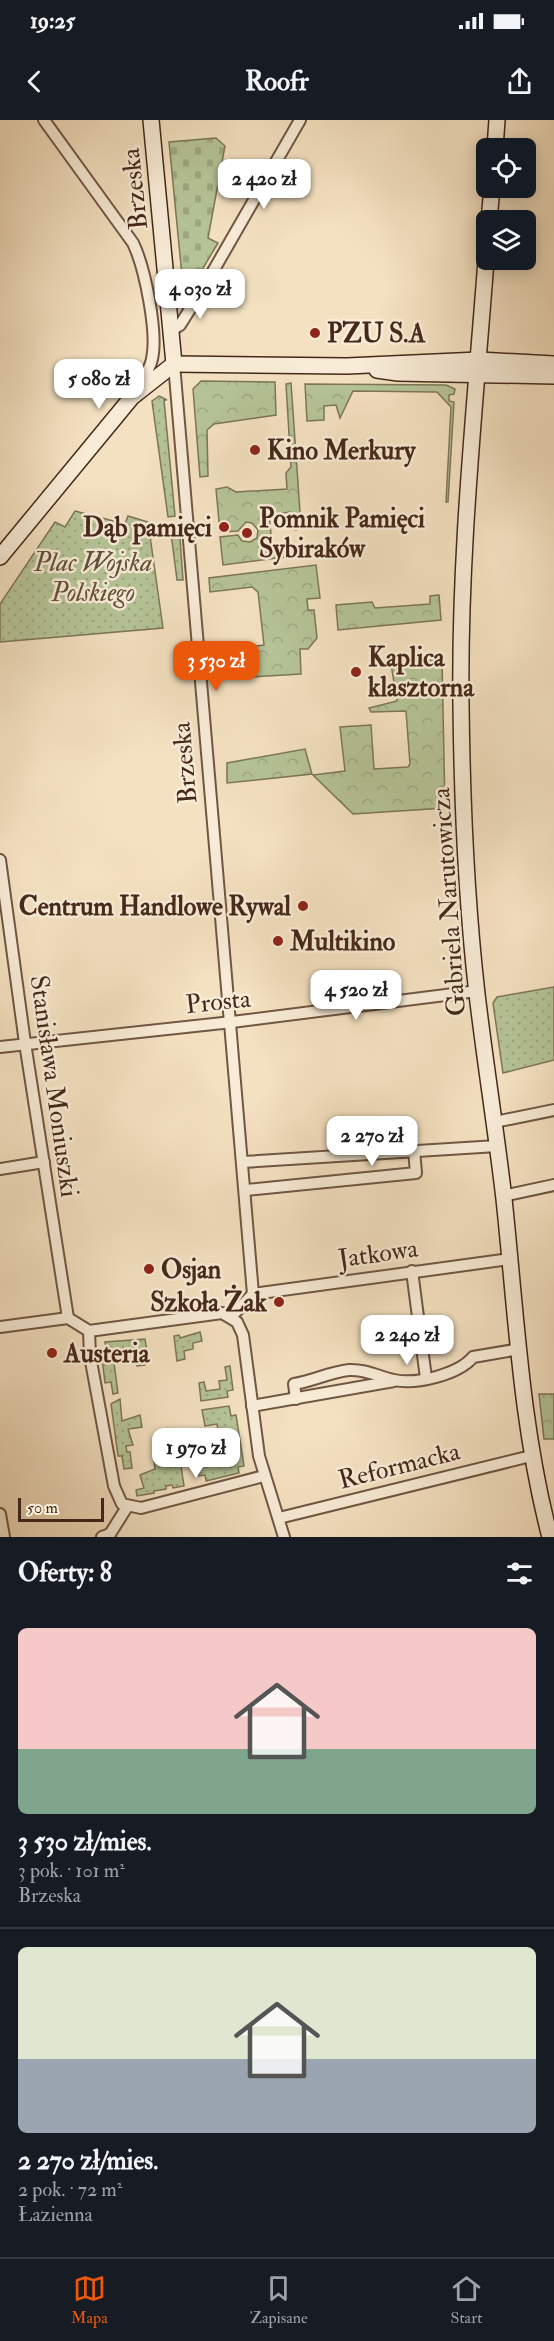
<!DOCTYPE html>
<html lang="pl">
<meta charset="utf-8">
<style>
body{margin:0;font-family:"IM FELL Double Pica",serif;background:#242831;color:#f1f3f6;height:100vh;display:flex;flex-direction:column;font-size:22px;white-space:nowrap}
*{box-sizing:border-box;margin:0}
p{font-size:20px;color:#9ea1a6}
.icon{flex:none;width:33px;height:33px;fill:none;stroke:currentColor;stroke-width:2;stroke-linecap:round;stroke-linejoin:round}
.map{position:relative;height:1417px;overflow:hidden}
.side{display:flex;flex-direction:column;background:#171b24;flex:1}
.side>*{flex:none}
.controls{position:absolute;left:476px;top:18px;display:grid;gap:12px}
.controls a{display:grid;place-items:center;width:60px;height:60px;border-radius:9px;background:#171b24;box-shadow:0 3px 15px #0003;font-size:30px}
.scale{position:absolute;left:18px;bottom:15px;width:86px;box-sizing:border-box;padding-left:6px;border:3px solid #45281a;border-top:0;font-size:16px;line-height:21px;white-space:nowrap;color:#45281a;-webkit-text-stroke:4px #f8ecd7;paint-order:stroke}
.price{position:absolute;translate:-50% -51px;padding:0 14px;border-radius:12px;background:#fff;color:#222;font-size:20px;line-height:39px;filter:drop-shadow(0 2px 3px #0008)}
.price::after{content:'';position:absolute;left:50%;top:36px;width:18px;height:14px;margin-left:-9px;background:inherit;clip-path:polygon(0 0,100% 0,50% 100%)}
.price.current{background:#ea580c;color:#fff}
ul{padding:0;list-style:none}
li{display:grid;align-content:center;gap:12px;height:318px;padding:0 18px}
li+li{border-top:2px solid #363941}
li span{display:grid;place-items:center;height:186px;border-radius:9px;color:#555}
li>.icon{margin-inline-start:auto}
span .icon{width:108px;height:108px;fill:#fffc;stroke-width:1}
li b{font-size:26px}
h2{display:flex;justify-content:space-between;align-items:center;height:72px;padding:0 18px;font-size:26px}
.status{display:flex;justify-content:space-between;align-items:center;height:42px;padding:0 30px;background:#171b24;direction:ltr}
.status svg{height:16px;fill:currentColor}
header{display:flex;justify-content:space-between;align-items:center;height:78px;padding:0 18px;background:#171b24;font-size:27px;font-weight:800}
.dock{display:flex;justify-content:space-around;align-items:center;height:84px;border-top:2px solid #363941;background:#171b24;font-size:16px;color:#9ea1a6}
.dock a{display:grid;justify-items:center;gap:3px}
.dock .current{color:#ea580c}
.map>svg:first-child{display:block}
</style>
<div class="status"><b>19:25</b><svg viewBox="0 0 49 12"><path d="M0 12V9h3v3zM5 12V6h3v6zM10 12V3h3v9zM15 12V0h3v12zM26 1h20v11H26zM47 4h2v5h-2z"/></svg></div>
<header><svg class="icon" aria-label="back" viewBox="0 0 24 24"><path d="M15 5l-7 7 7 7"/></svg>Roofr<svg class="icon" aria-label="share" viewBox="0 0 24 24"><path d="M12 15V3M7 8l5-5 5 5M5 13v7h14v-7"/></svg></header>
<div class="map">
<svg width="554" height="1417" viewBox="0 0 554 1417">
<defs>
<pattern id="grass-dots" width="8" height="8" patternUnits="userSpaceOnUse" patternTransform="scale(1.5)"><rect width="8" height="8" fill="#b5c497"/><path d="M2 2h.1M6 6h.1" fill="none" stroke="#9da882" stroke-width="1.8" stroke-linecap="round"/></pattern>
<pattern id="forest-crowns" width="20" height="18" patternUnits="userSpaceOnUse" patternTransform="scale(1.5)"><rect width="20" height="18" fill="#b5c497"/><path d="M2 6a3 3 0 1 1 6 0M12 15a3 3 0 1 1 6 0" fill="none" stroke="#9da882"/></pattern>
<pattern id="cemetery-stones" width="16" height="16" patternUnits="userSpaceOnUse" patternTransform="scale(1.5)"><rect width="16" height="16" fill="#b5c497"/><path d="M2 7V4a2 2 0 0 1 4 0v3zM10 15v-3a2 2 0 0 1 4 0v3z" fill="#9da882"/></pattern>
</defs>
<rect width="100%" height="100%" fill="#f4e1c1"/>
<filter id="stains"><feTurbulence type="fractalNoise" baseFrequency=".00333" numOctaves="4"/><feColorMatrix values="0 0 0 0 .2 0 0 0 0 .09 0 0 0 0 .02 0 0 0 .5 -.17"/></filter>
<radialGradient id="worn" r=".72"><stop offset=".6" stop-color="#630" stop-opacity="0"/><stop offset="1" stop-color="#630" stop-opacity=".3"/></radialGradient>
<g fill="url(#grass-dots)" stroke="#7d7658" stroke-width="1.5">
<path d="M159 276 167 280H164L175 396 168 397 152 281Z"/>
<path d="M75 391 125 404 128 396 148 402 163 508 0 522V484L55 402 65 407Z"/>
<path d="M170 405H179L183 460H177Z"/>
<path d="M554 867V940L503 953 493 883 497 877Z"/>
<path d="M200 1212 202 1221 193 1223V1229L184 1231 185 1239 177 1241 174 1216 179 1215 180 1218Z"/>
<path d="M145 1219 148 1238 145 1239V1245L137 1246 134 1227 107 1234 108 1244 114 1243 118 1273 113 1274 111 1262 105 1263 101 1229 106 1228 105 1222Z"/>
<path d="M230 1246 233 1270 227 1271 228 1277 201 1281 199 1263 204 1262 206 1271 220 1269 219 1261 227 1260 225 1247Z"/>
<path d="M120 1279 122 1301 140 1295 142 1307 128 1309 133 1325 126 1326 127 1332H130L132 1348 124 1349 122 1336H118L111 1284Z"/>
<path d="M229 1286 231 1296 236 1295 244 1346 238 1347 239 1353 206 1361 205 1355 199 1356 197 1344 207 1342 208 1345 226 1342 222 1316H219L217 1304 205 1306 202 1290Z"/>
<path d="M174 1337 175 1347 181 1346 184 1366 173 1368 172 1365 166 1366V1369L154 1371V1373L137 1376 136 1370 144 1368 140 1355 155 1349 154 1340 162 1339 163 1342Z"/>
</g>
<g fill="url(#forest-crowns)" stroke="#7d7658" stroke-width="1.5">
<path d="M201 261 275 262 276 295 214 304 207 310 208 356 200 357 193 269Z"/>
<path d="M291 263 301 406 296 410 292 408 290 392 269 395 273 433 307 429V434L223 445 220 417 238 415 242 421 250 422 257 418 258 410 252 403 246 402 238 411 220 412 216 369 227 367 236 372 287 369 286 353 291 347 286 264Z"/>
<path d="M305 264 446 265 455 269 454 274 449 275V281L454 282 448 382H446L451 287 437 272 353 271 340 298 336 285 324 286V300L307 301Z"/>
<path d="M316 445 320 478 307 479 308 490H314L317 518 308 529H300L301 554 251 557 249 527 264 525 258 472 252 467 210 472 209 458Z"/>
<path d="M439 475 441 500 338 510 336 485 372 482 375 488 430 484V476Z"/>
<path d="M442 539 445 688 353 694 313 655 345 651 340 607 371 605 374 649 408 647 410 644 406 591 371 592 369 588 397 581 391 544Z"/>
<path d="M305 629 312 654 227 663V643Z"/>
<path d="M539 1274H554V1319H544Z"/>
</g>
<path fill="url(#cemetery-stones)" stroke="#7d7658" stroke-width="1.5" d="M216 18 225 26 208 118 218 123 196 160 190 162 182 156 169 22Z"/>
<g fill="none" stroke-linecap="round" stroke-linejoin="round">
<defs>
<g id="street">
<path d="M44 0 133 123C145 148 158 213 152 239 150 251 140 263 134 273"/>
<path d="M169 171C181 175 192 174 203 167"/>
<path d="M172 210 180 205 204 167 300 0"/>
<path d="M174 244 253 1174"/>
<path d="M0 740 25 923 68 1198"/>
<path d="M0 927 232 902 477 871"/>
<path d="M495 1002 554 990"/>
<path d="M243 1042 497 1026"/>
<path d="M0 1049 44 1042"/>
<path d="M246 1070 416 1053 414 1030"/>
<path d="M503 1076 554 1065"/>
<path d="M412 1151 426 1258"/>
<path d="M253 1174 510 1139"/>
<path d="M231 1197 253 1174"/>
<path d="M68 1198 89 1211 222 1193 237 1202 243 1215 259 1336 284 1417"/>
<path d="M0 1207 68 1198"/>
<path d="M89 1211 90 1236 114 1366 122 1384 141 1388 264 1356"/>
<path d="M296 1279 294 1264C313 1261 330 1252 349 1250 366 1249 379 1257 394 1260 417 1265 459 1254 473 1237L520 1229"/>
<path d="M252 1286 394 1261"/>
<path d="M0 1394 4 1417"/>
<path d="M279 1398 531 1336"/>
<path d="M102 1417 110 1414 127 1387"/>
</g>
<g id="secondary">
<path d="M151 0 174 244"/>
<path d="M495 28 497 0"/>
<path d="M489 100 492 68"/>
<path d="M486 140C475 288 459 435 461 584 462 680 466 778 477 874 485 942 496 1010 504 1079 516 1192 521 1307 550 1417"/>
<path d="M174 244 347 246 479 240 554 244"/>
<path d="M377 250 398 253 554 256"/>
<path d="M0 437 132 277 174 244"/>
</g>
</defs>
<use href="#street" stroke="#715644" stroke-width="14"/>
<use href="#secondary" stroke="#45281a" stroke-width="18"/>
<use href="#street" stroke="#f8ecd7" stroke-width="10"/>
<use href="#secondary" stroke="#f8ecd7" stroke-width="15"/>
</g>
<g fill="#8f2418" stroke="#f8ecd7" stroke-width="2">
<circle cx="315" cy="213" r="6"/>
<circle cx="255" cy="330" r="6"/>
<circle cx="224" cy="407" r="6"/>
<circle cx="247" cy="413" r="6"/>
<circle cx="356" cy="552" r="6"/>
<circle cx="303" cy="786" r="6"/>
<circle cx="278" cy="821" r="6"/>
<circle cx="149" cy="1149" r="6"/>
<circle cx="279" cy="1182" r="6"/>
<circle cx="52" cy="1233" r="6"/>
</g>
<g text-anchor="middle" stroke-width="5" stroke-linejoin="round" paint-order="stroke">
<g font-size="26" fill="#45281a" stroke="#f8ecd7">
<text transform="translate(134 69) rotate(-96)" y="9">Brzeska</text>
<text transform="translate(184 643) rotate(-95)" y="9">Brzeska</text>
<text transform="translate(448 782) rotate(-94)" y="9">Gabriela Narutowicza</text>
<text transform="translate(218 881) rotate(-6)" y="9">Prosta</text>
<text transform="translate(55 966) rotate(82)" y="9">Stanisława Moniuszki</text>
<text transform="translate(378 1133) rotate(-8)" y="9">Jatkowa</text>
<text transform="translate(399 1345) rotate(-14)" y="9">Reformacka</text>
</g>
<g font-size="26" font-weight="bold" fill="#45281a" stroke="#f8ecd7" text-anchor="start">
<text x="327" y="222">PZU S.A</text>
<text x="267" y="339">Kino Merkury</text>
<text x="259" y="407">Pomnik Pamięci<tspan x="259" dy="30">Sybiraków</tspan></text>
<text x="212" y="416" text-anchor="end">Dąb pamięci</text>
<text x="368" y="546">Kaplica<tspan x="368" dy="30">klasztorna</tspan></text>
<text x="291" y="795" text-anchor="end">Centrum Handlowe Rywal</text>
<text x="290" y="830">Multikino</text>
<text x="161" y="1158">Osjan</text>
<text x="267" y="1191" text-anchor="end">Szkoła Żak</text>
<text x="64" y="1242">Austeria</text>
</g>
<g font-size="26" font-style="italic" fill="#614f39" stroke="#f8ecd7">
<text x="93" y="451">Plac Wojska<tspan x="93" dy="30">Polskiego</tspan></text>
</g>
</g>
<rect width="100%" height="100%" filter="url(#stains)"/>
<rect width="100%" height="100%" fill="url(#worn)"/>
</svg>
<div class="controls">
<a><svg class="icon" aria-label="locate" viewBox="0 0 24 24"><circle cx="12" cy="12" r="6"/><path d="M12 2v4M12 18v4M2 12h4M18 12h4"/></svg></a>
<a><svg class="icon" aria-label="layers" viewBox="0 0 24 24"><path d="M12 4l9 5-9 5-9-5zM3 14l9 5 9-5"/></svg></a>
</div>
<div class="scale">50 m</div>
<b class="price" style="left:264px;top:90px">2 420 zł</b>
<b class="price" style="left:200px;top:200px">4 030 zł</b>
<b class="price" style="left:99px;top:290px">5 080 zł</b>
<b class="price current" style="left:216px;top:572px">3 530 zł</b>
<b class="price" style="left:356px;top:901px">4 520 zł</b>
<b class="price" style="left:372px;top:1047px">2 270 zł</b>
<b class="price" style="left:407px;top:1246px">2 240 zł</b>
<b class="price" style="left:196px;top:1359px">1 970 zł</b>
</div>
<section class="side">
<h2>Oferty: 8<svg class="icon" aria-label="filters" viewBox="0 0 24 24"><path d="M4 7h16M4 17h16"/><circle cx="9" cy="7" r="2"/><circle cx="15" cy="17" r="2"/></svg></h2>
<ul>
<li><span style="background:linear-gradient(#f6c9c9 65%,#7fa58c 0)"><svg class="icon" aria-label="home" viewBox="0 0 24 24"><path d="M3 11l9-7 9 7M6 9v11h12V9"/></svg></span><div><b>3 530 zł/mies.</b><p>3 pok. · 101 m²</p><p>Brzeska</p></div></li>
<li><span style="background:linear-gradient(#dfe7d0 60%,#9aa5b1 0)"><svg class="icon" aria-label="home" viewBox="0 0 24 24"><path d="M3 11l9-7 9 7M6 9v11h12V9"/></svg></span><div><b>2 270 zł/mies.</b><p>2 pok. · 72 m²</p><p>Łazienna</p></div></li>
</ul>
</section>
<nav class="dock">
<a class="current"><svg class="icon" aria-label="map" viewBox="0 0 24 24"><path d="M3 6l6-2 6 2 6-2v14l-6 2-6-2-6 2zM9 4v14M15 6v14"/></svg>Mapa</a>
<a><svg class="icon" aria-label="saved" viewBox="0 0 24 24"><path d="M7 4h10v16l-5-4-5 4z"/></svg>Zapisane</a>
<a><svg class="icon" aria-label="home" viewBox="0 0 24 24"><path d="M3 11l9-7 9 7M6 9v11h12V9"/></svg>Start</a>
</nav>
